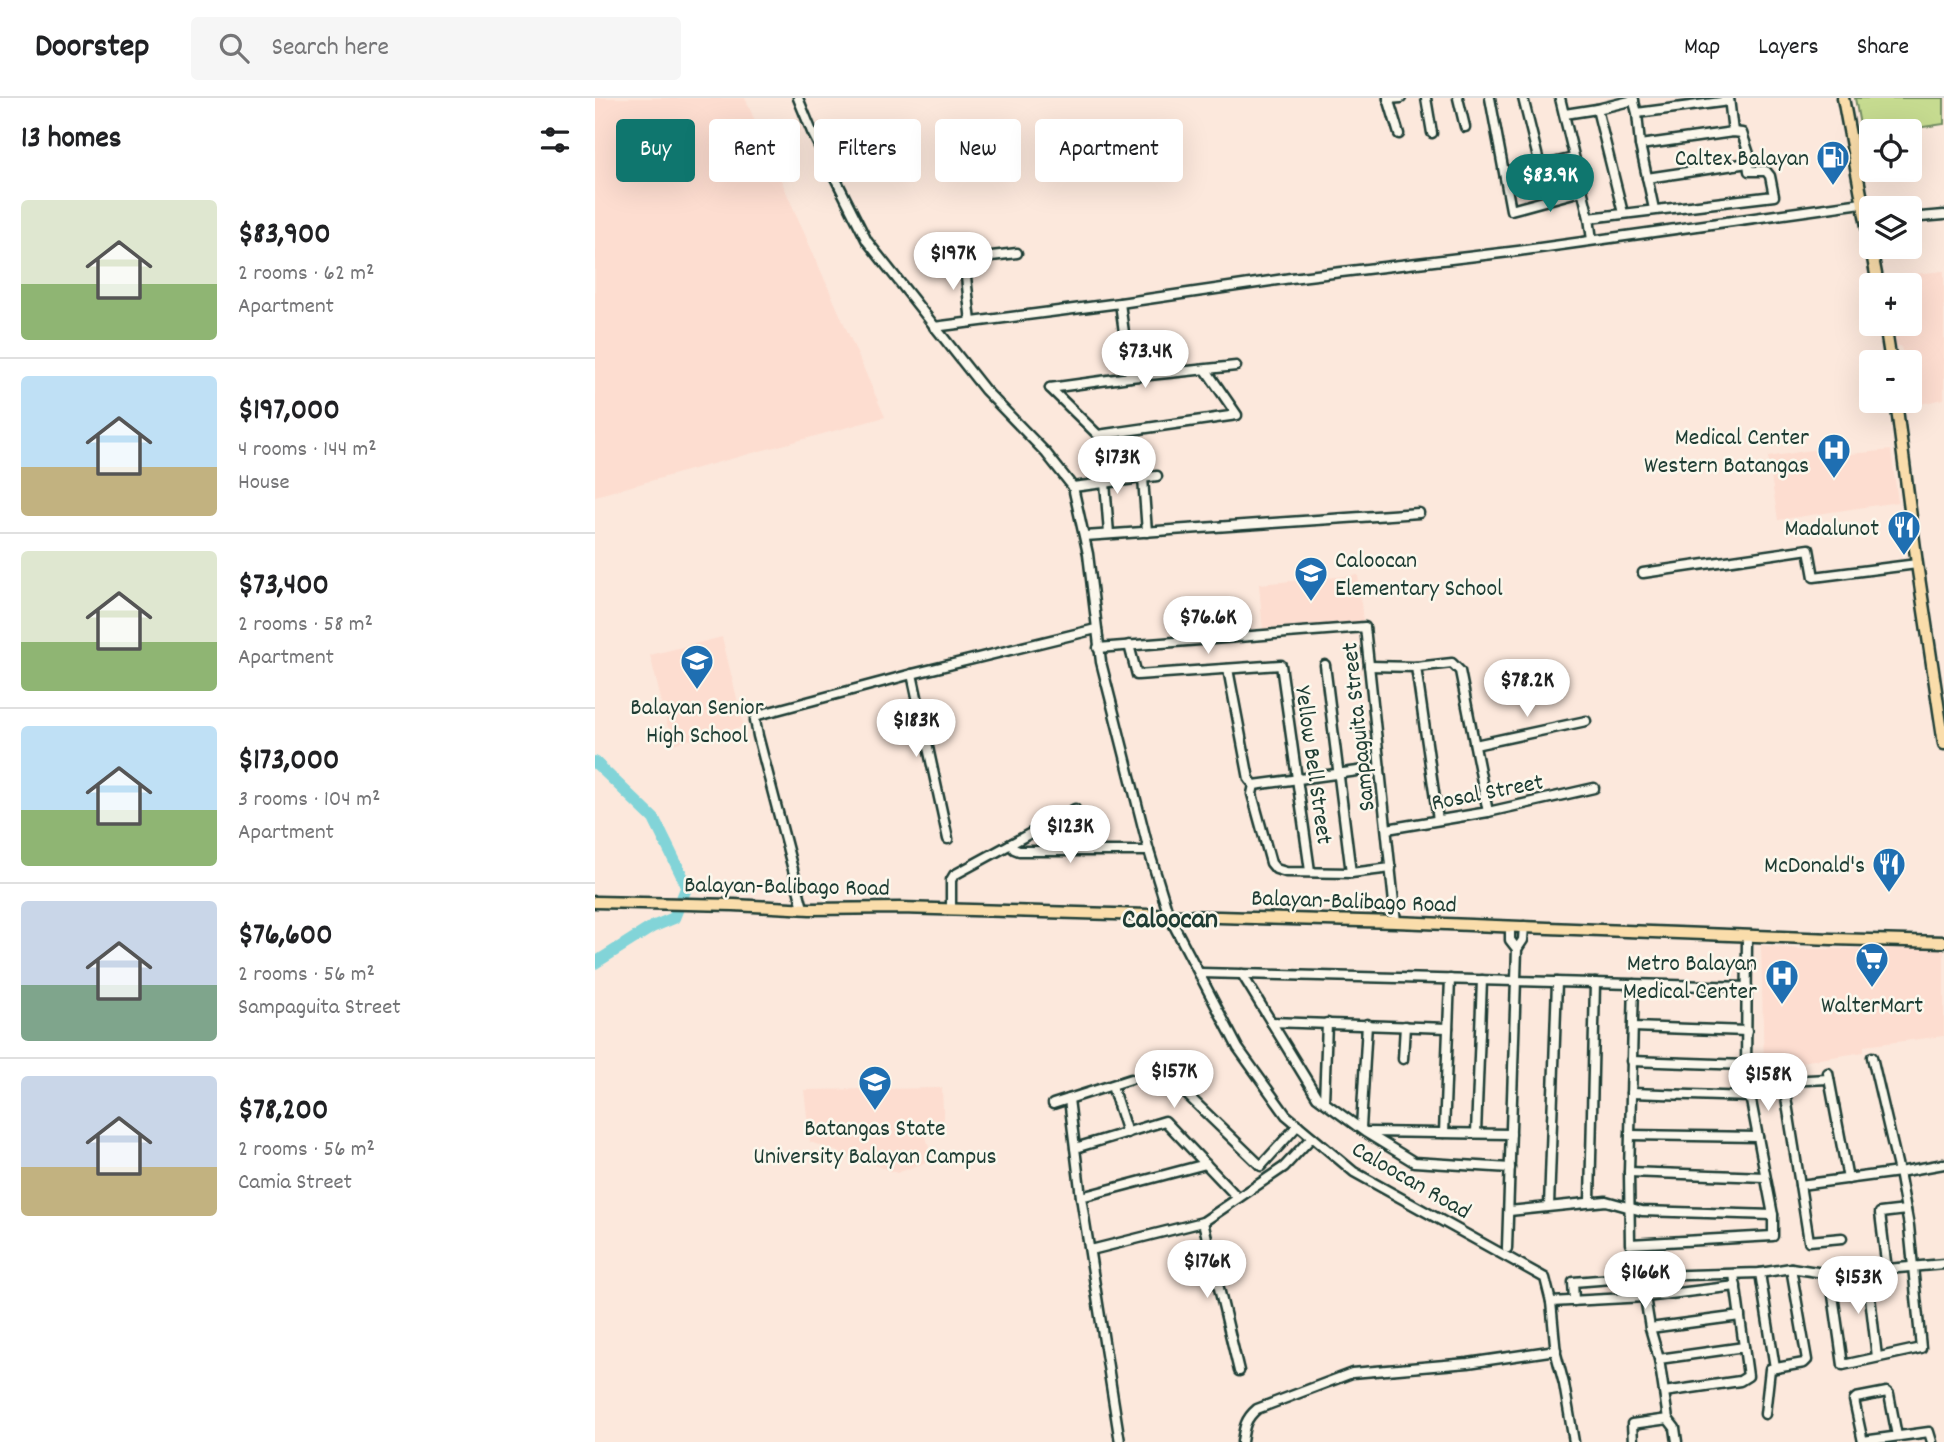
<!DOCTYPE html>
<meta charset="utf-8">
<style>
body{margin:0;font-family:Dekko,sans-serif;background:#f6f6f6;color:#202124;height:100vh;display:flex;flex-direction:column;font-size:26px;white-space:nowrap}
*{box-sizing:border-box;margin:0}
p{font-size:23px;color:#757577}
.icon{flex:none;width:38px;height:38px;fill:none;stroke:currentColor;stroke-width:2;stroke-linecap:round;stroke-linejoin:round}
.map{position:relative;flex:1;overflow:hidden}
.drawer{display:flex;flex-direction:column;background:#fff;width:595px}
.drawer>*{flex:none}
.guide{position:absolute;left:21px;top:21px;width:665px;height:63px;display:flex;gap:14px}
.tools{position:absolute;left:1264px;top:21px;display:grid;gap:14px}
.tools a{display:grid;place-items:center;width:63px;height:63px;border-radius:7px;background:#fff;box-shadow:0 7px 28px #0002;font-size:35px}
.price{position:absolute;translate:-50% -60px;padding:0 16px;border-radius:24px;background:#fff;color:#222;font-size:23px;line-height:46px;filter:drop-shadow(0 2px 4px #0008)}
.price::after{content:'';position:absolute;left:50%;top:42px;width:21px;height:16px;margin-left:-10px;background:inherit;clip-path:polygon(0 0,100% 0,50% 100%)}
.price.on{background:#0f766e;color:#fff}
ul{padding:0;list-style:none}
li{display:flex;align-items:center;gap:21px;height:175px;padding:0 21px}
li+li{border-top:2px solid #e0e0e0}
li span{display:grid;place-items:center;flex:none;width:196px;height:140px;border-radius:7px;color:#555}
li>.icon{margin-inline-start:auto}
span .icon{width:84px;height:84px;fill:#fffc;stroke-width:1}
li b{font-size:30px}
h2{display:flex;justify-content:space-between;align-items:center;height:84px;padding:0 21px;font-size:30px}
.chip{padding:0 24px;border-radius:7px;background:#fff;box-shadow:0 7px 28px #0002;font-size:24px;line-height:63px}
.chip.on{background:#0f766e;color:#fff}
header{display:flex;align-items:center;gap:42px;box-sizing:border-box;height:98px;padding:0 35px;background:#fff;border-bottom:2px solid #e0e0e0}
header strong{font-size:33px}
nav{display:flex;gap:38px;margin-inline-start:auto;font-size:24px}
.search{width:490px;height:63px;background:#f6f6f6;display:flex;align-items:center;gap:18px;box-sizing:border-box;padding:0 24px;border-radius:7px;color:#757577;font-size:26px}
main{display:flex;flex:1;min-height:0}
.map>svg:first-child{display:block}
</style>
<header>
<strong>Doorstep</strong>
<div class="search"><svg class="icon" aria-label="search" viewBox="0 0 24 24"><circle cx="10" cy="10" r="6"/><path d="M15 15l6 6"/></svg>Search here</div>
<nav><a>Map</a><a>Layers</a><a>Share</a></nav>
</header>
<main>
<section class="drawer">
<h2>13 homes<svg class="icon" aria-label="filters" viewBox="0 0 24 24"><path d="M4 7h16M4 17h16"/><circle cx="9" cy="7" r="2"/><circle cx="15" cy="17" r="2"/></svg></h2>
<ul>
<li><span style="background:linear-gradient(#dfe7d0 60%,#8fb573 0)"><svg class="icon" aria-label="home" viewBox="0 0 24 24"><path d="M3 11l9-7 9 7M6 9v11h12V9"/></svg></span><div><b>$83,900</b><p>2 rooms · 62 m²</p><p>Apartment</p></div></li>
<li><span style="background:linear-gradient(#bfe0f5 65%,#c2b280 0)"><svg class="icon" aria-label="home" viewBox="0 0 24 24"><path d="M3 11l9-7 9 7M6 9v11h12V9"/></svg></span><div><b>$197,000</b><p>4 rooms · 144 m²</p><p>House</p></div></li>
<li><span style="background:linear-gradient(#dfe7d0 65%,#8fb573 0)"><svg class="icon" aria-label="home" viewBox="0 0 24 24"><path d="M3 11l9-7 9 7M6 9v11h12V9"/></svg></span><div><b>$73,400</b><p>2 rooms · 58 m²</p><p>Apartment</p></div></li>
<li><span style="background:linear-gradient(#bfe0f5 60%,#8fb573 0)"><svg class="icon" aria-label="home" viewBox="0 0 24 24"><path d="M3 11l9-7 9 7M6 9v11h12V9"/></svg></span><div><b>$173,000</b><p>3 rooms · 104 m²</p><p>Apartment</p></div></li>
<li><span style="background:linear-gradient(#c9d6e8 60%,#7fa58c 0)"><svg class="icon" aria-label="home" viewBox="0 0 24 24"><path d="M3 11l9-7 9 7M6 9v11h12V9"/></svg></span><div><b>$76,600</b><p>2 rooms · 56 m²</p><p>Sampaguita Street</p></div></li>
<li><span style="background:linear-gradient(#c9d6e8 65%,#c2b280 0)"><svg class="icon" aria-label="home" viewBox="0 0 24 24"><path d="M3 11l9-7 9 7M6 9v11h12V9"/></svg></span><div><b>$78,200</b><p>2 rooms · 56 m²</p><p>Camia Street</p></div></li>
</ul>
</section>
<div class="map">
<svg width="1349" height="1344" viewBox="0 0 1349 1344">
<rect width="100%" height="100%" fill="#fce8dc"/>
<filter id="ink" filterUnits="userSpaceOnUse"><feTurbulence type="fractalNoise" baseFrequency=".0143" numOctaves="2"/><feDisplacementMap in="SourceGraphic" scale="14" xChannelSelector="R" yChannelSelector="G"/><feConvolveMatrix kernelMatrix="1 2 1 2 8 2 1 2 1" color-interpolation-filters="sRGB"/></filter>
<g filter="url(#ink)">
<g fill="#fdddd0">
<path d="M0 0H150L290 319 0 398Z"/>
<path d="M1349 173V301L1311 309 1310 304 1314 303 1315 299 1314 264H1309L1306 248 1300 249 1296 226H1314V187H1291L1290 179Z"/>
<path d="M1254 346 1256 356 1296 352 1303 404 1183 422 1173 359Z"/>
<path d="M763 477 768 524 668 533 664 486Z"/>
<path d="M127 539 149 629 77 646 55 557Z"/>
<path d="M1166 847 1204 851 1337 850 1349 851V938L1269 948V954L1169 970Z"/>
<path d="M347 990 349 1036 331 1038 337 1062 302 1075 215 1044 209 992Z"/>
</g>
<path fill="#c6db90" stroke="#728c62" stroke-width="2" d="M1260 0H1349V26L1301 33H1276V37L1267 38Z"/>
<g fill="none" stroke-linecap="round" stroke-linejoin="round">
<path stroke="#82d4d8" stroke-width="12" d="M0 664 59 721 92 788 79 820 57 829 0 865"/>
<defs>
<g id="minor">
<path d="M203 0 217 34 272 143 390 292 451 355 478 389 493 456 506 564 554 753 574 818 643 950 691 1017 759 1074 950 1180 956 1204 961 1256 969 1286 979 1344"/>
<path d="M793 0 804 36"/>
<path d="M831 0 837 35"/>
<path d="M863 0 870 29"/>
<path d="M895 0 916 112 986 93"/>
<path d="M928 0 945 68"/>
<path d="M965 0 994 120 997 142"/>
<path d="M1038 0 1042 15 1045 47 1059 111"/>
<path d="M1134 0 1138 34"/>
<path d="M793 1 806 0"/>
<path d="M1002 11 1028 115"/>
<path d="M1042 15 1134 3"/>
<path d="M970 16 1002 11 1039 2"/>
<path d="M1045 47 1138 34 1147 35 1155 59 1153 65 1052 80"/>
<path d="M910 79 945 68 979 60"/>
<path d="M994 120 1179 98 1175 78 1171 73H1154L1153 65"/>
<path d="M1314 120 1349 117"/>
<path d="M369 161 376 224"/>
<path d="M354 163 422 155"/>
<path d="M525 205 535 279"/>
<path d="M339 229 525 205 696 180 923 153 1267 105"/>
<path d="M455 290 503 337 642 317 611 272"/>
<path d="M455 290 535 279 641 268"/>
<path d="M548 380 552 434"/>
<path d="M510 384 514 436"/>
<path d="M478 389 562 378"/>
<path d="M490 438 824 415"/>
<path d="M1048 475 1214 451 1219 479 1322 466"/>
<path d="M534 547 542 577 686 567 715 773"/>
<path d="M503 550 770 529 801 824"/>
<path d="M730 567 756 775"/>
<path d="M774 568 821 569 857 565 865 573 893 714"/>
<path d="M821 569 843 722"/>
<path d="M633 571 654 681 659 687 657 696 676 765 681 771 691 774 756 775 796 770"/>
<path d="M317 576 353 741"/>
<path d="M880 647 991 623"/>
<path d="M659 687 785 670"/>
<path d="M792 731 893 714 999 690"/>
<path d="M416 746 419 751 424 753H554"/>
<path d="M208 810 163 638 160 622 163 617 317 576 501 531"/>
<path d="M356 811V782L359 777 480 711"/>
<path d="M915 828V842L922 851"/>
<path d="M606 875 1152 889"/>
<path d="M647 876 722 999 770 1034 819 1064 915 1070"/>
<path d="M1039 886 1034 1074 1035 1146 1178 1138V1117L1151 977 1152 838"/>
<path d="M676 924 853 930"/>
<path d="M1038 929 1152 933"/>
<path d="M808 961 810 928"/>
<path d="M1036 963 1151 967"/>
<path d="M1233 975 1253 1081"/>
<path d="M579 979 581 986 666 1068 703 1027"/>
<path d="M1234 981 1191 983 1189 987 1214 1143 1247 1140"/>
<path d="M517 988 532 1035"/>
<path d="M1036 995 1155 999"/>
<path d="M474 1001 486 1099 525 1344"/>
<path d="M729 1004 732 925"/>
<path d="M458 1006 536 981"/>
<path d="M766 1030 772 926"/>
<path d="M772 1034 916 1036"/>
<path d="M849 1035 855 881"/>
<path d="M881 1035 887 882"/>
<path d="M1035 1037 1163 1039"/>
<path d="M480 1050 570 1023 643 1100"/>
<path d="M1034 1074 1170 1079"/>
<path d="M1205 1087 1304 1074 1349 1066"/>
<path d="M486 1099 611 1066"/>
<path d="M995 1103 1000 885"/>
<path d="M954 1108 962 884"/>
<path d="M914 1113 1011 1103 1047 1113 1178 1117"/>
<path d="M608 1124 644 1273"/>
<path d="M912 1150 922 851 928 842 929 828"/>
<path d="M496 1152 608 1124 689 1069 717 1039"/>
<path d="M1292 1172 1285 1115 1311 1112"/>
<path d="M1272 1173 1282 1259"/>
<path d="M1165 1175 1180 1270"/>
<path d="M1235 1176 1248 1267 1326 1250 1314 1128 1304 1074 1277 959"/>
<path d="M1050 1199 1055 1230 1064 1261 1073 1321 1080 1330 1082 1344"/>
<path d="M979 1203 978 1184 1056 1178 1165 1175 1196 1170 1235 1176 1349 1166"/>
<path d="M956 1204 1050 1199 1141 1188"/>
<path d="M1055 1230 1145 1218"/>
<path d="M1064 1261 1149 1249"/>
<path d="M1069 1294 1145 1283 1153 1278 1139 1176"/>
<path d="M1170 1316 1175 1271 1209 1265 1212 1262 1196 1170"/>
<path d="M1268 1343 1334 1334 1337 1344"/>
<path d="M647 1344C649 1330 650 1321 662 1311L757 1275 873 1265 961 1252"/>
<path d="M1038 1344 1037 1326 1073 1321"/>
<path d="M1268 1344 1259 1302 1261 1300 1292 1294 1294 1296 1302 1338"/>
</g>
<g id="major">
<path d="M1248 0 1283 187"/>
<path d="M1290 226 1296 264"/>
<path d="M1301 303 1322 466 1349 646"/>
<path d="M0 804 139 807 215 811 305 810 801 824 1237 841 1349 844"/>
</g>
</defs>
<use href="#minor" stroke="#1f3d34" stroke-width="13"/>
<use href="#major" stroke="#1f3d34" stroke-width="15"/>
<use href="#minor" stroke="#fbf7ec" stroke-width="8"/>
<use href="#major" stroke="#faddab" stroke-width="10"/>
</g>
</g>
<defs>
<symbol id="fuel-pin" viewBox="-11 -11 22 30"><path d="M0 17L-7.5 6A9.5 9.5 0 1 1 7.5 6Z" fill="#1f6fb2" stroke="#fbf7ec"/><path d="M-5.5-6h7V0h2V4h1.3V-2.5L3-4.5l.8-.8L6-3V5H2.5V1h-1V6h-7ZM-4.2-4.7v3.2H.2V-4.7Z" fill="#fff"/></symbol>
<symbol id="hospital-pin" viewBox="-11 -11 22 30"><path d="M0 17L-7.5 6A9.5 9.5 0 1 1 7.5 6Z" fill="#1f6fb2" stroke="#fbf7ec"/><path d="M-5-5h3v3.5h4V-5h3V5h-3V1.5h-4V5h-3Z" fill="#fff"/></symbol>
<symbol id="restaurant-pin" viewBox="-11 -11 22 30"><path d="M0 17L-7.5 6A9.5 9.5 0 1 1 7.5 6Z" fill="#1f6fb2" stroke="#fbf7ec"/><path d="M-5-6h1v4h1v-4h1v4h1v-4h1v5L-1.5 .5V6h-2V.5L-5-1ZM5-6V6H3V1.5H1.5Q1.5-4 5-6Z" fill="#fff"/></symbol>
<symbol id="school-pin" viewBox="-11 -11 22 30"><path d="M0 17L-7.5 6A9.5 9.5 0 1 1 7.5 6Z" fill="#1f6fb2" stroke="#fbf7ec"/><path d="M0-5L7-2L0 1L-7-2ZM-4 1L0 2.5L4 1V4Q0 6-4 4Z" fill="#fff"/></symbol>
<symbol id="supermarket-pin" viewBox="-11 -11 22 30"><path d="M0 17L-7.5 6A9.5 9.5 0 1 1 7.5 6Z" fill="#1f6fb2" stroke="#fbf7ec"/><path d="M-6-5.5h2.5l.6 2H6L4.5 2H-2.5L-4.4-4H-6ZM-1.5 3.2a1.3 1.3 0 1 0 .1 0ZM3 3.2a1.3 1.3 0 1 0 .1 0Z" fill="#fff"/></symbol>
<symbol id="university-pin" viewBox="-11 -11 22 30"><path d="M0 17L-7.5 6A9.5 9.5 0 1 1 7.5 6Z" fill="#1f6fb2" stroke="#fbf7ec"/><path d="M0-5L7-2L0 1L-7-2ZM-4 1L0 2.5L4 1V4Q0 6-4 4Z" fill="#fff"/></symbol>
</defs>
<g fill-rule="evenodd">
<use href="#fuel-pin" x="1219" y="40" width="38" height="52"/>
<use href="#hospital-pin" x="1220" y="333" width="38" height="52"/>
<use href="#restaurant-pin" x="1290" y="410" width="38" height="52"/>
<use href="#school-pin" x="697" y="456" width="38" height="52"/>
<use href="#school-pin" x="83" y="544" width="38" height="52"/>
<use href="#restaurant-pin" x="1275" y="747" width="38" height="52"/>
<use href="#supermarket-pin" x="1258" y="842" width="38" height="52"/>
<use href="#hospital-pin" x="1168" y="859" width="38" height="52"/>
<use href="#university-pin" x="261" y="965" width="38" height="52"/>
</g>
<g text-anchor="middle" stroke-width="5" stroke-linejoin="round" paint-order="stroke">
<g font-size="24" fill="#1f3d34" stroke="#fbf7ec" text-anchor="end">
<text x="1214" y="67">Caltex Balayan</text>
<text x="1214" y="346">Medical Center<tspan x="1214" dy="28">Western Batangas</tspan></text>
<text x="1284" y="437">Madalunot</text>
<text x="740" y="469" text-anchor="start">Caloocan<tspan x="740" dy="28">Elementary School</tspan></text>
<text x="102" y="616" text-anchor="middle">Balayan Senior<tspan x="102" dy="28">High School</tspan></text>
<text x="1270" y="774">McDonald's</text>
<text x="1162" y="872">Metro Balayan<tspan x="1162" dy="28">Medical Center</tspan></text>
<text x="1277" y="914" text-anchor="middle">WalterMart</text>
<text x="280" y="1037" text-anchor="middle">Batangas State<tspan x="280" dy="28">University Balayan Campus</tspan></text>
</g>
<g font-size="24" fill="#1f3d34" stroke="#fbf7ec">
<text transform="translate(762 629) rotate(-96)" y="8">Sampaguita Street</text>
<text transform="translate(720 667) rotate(82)" y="8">Yellow Bell Street</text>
<text transform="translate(892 693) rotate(-11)" y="8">Rosal Street</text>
<text transform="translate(192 787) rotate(1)" y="8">Balayan-Balibago Road</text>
<text transform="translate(759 802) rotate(2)" y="8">Balayan-Balibago Road</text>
<text transform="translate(817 1081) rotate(30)" y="8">Caloocan Road</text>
</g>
<g font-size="28" font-weight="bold" fill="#1f3d34" stroke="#fbf7ec">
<text x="575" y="829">Caloocan</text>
</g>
</g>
</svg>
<div class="tools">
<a><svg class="icon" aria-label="locate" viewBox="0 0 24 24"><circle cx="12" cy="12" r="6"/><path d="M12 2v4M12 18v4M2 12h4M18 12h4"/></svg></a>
<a><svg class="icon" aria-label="layers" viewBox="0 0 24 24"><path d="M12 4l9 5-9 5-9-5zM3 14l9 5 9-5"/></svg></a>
<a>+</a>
<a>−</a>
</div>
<b class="price on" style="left:955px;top:116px">$83.9K</b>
<b class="price" style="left:358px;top:194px">$197K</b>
<b class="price" style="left:550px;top:292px">$73.4K</b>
<b class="price" style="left:522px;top:398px">$173K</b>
<b class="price" style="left:613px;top:558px">$76.6K</b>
<b class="price" style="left:932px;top:621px">$78.2K</b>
<b class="price" style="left:321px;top:661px">$183K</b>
<b class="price" style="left:475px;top:767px">$123K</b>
<b class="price" style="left:579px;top:1012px">$157K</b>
<b class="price" style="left:1173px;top:1015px">$158K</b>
<b class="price" style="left:612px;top:1202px">$176K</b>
<b class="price" style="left:1050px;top:1213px">$166K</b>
<b class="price" style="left:1263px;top:1218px">$153K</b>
<div class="guide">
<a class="chip on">Buy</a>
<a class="chip">Rent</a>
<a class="chip">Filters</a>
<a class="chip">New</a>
<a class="chip">Apartment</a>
</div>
</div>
</main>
